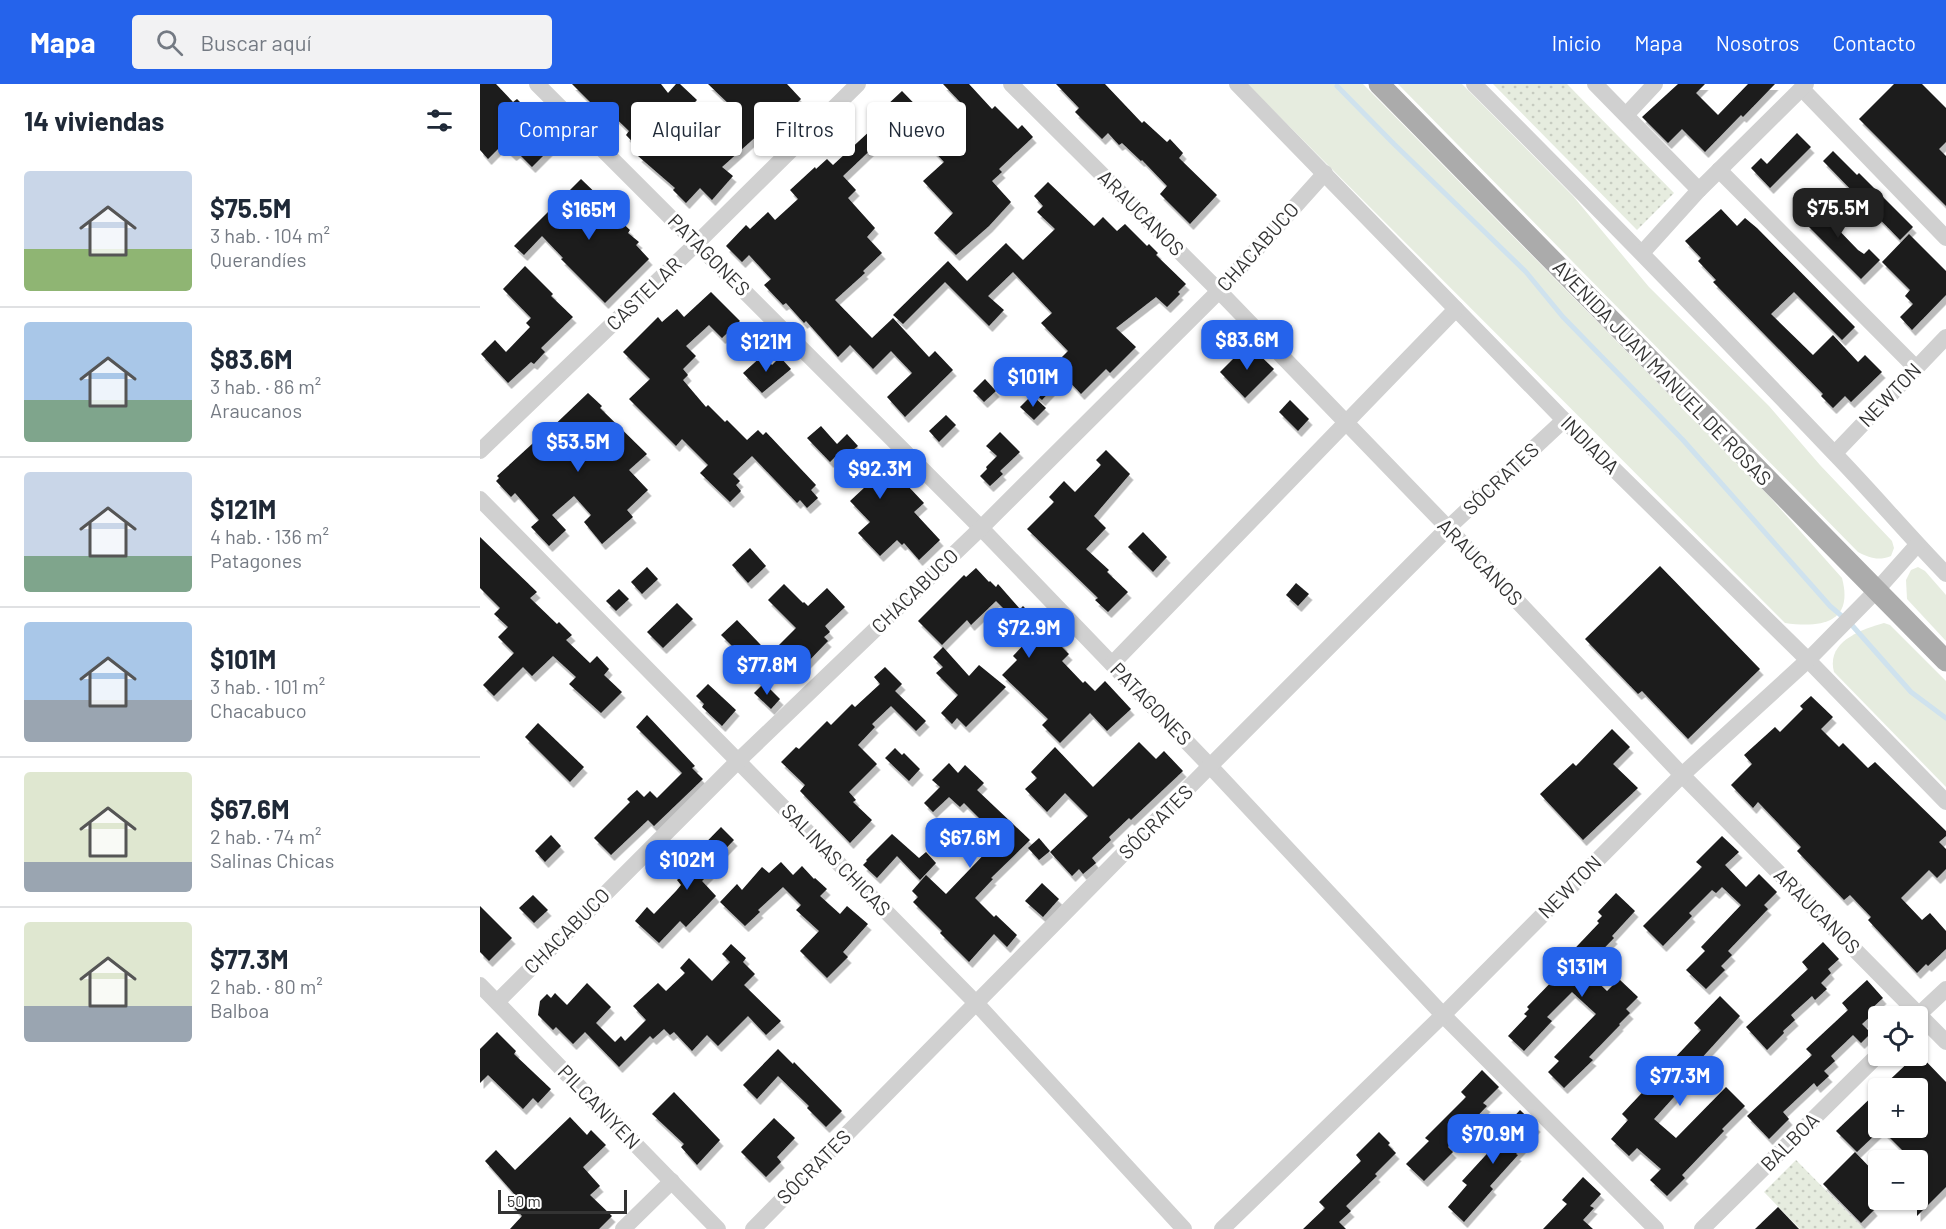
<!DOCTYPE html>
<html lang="es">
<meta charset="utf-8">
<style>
body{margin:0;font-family:Barlow,sans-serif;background:#f2f2f3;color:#1f2937;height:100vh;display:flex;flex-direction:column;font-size:22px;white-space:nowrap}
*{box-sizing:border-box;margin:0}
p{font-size:20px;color:#747a83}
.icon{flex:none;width:33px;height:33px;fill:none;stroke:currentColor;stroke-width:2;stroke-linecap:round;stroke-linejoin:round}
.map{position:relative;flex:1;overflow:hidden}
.details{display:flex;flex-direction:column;background:#fff;width:480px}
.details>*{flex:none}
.guide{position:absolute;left:18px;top:18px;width:570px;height:54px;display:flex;gap:12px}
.controls{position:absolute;left:1388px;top:922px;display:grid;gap:12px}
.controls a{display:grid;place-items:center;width:60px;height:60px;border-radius:6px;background:#fff;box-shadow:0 2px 4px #0004;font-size:30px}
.scale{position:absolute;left:18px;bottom:15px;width:129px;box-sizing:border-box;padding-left:6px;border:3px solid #333;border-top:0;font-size:16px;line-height:21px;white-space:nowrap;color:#333;-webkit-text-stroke:4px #fff;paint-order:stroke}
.price{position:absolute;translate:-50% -51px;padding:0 14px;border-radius:12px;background:#2563eb;color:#fff;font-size:20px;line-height:39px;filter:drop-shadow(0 2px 3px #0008)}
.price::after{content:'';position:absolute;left:50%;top:36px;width:18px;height:14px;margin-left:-9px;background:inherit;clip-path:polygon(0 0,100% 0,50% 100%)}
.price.current{background:#222;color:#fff}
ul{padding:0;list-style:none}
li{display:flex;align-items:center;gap:18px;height:150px;padding:0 24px}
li+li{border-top:2px solid #e0e1e3}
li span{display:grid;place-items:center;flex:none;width:168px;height:120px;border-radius:6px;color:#555}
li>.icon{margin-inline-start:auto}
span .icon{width:72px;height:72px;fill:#fffc;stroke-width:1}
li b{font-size:26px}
h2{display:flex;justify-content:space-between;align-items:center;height:72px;padding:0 24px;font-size:26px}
.tag{padding:0 21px;border-radius:6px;background:#fff;box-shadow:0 2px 4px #0004;font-size:21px;line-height:54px}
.tag.current{background:#2563eb;color:#fff}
header{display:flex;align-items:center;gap:36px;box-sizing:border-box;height:84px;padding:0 30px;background:#2563eb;color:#fff}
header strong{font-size:28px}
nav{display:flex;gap:33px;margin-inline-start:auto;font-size:21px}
.search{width:420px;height:54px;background:#f2f2f3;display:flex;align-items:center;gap:15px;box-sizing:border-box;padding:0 21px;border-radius:6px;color:#747a83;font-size:22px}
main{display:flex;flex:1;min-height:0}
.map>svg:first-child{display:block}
</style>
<header>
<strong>Mapa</strong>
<div class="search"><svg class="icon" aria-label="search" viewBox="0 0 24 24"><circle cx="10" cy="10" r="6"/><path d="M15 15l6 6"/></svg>Buscar aquí</div>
<nav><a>Inicio</a><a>Mapa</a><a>Nosotros</a><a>Contacto</a></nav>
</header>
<main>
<section class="details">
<h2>14 viviendas<svg class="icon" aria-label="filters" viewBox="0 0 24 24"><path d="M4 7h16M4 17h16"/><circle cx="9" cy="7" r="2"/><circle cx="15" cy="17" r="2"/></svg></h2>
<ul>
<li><span style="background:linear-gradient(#c9d6e8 65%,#8fb573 0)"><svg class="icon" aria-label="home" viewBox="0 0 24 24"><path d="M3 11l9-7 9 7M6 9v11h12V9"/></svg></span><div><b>$75.5M</b><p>3 hab. · 104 m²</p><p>Querandíes</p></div></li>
<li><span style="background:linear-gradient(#a9c7e8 65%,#7fa58c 0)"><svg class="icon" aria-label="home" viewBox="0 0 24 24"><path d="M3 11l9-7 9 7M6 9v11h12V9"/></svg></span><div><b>$83.6M</b><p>3 hab. · 86 m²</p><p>Araucanos</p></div></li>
<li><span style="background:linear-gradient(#c9d6e8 70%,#7fa58c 0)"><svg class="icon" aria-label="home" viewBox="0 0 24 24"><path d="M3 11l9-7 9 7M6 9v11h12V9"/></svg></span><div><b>$121M</b><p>4 hab. · 136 m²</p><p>Patagones</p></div></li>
<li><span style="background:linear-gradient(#a9c7e8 65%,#9aa5b1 0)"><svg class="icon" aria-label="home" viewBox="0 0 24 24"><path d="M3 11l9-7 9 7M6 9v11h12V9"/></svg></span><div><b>$101M</b><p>3 hab. · 101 m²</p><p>Chacabuco</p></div></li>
<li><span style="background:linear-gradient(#dfe7d0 75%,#9aa5b1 0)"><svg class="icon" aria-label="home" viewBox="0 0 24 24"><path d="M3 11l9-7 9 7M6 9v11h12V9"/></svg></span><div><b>$67.6M</b><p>2 hab. · 74 m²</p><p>Salinas Chicas</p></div></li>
<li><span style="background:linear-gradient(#dfe7d0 70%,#9aa5b1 0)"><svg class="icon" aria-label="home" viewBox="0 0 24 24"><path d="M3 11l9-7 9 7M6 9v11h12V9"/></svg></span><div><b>$77.3M</b><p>2 hab. · 80 m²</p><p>Balboa</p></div></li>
</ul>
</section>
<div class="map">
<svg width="1466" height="1145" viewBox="0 0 1466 1145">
<defs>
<pattern id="park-dots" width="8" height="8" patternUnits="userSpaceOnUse" patternTransform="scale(1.5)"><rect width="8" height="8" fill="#e6ecdf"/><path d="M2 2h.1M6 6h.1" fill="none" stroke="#c6cbc0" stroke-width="1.8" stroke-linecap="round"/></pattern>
<filter id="shadow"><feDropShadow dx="3.5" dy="6" stdDeviation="0" flood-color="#0004"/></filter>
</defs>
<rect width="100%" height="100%" fill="#fff"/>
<g fill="#e6ecdf">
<path d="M767 0H883L1288 411 1362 494C1374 539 1341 544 1305 539Z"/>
<path d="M918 0H982L1093 112 1169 203 1289 322 1340 381 1412 457 1414 464 1411 472C1398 477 1390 474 1378 468Z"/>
<path d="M1438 483 1445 487 1466 511V557L1427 515 1426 496 1431 486Z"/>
<path d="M1404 539 1410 541 1466 597V703L1354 588C1346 558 1380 546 1404 539Z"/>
</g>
<g fill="url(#park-dots)">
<path d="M1013 0H1087L1194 109 1157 146Z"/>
<path d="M1316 1076 1384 1145H1320L1284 1108Z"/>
</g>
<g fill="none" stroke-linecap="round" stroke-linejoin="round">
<path stroke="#cfe2ee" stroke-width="5" d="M857 2 914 60 1046 188 1083 233 1203 356 1350 522 1370 539 1431 608 1466 634"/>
</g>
<g fill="#1a1a1a" filter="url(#shadow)">
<path d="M0 0H16L33 18 37 15 68 46 58 55 69 66 52 83 37 68 33 71 22 61 8 75 0 66Z"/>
<path d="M92 0H181L188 9 196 0H200L217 16 212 21 232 41 252 23 228 0H307L321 15 305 31 307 33 294 46 289 41 242 83 253 92 232 116 220 104 206 119 193 106 195 104 158 72 162 68 146 51 149 47 120 19 116 24Z"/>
<path d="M463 0H489L512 25 515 22 538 45 542 41 553 53 519 85 522 88 512 97 531 118 509 142 476 171 454 149 473 129 443 97 464 78 436 48 433 52 423 41 405 59 401 56 363 92 376 106 368 114 395 144 387 153 402 169 383 187 385 189 355 216 392 254 413 234 449 273 455 267 473 286 425 333 407 313 432 289 411 267 393 285 370 261 358 273 326 237 324 239 306 219 303 221 284 201 291 195 269 171 262 178 246 162 266 141 270 145 288 128 295 136 318 115 310 106 335 83 336 85 347 75 353 81 392 45 387 40 422 7 455 41 480 18Z"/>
<path d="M576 0H625L662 39 664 37 687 58 690 55 703 69 699 74 737 111 710 140 680 110 687 102 662 76 661 77 642 59 639 61 628 49 622 55 595 28 599 24Z"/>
<path d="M1198 0H1225L1216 9 1238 31 1268 0H1295L1263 33 1261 31 1225 68 1202 45 1188 59 1162 33Z"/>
<path d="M1414 0H1442L1466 24V58L1459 65 1466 72V122L1379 35Z"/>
<path d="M1317 49 1331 63 1290 104 1271 84 1281 74 1287 80Z"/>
<path d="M1353 67 1377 91 1379 89 1433 143 1420 156 1343 77Z"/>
<path d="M101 95 128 121 126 124 150 146 148 149 159 158 156 161 169 175 125 219 81 175 83 174 62 152 44 171 34 162Z"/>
<path d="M568 98 614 142 623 133 637 147 645 140 667 162 669 160 678 169 676 171 706 200 698 208 700 210 687 223 676 213 636 244 656 263 630 289 626 285 601 310 584 292 562 316 543 299 560 279 568 287 588 267 561 239 572 229 533 188 508 212 524 226 509 242 465 198 423 240 413 231 468 177 487 197 526 159 543 176 575 145 557 128 563 122 554 112Z"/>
<path d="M1335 109 1345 119 1342 122 1351 131 1348 135 1378 166 1384 170 1389 165 1400 176 1381 195 1326 140 1334 133 1323 122Z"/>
<path d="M1241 125 1257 142 1265 134 1277 144 1375 243 1362 256 1314 208 1291 230 1333 271 1353 251 1378 278 1385 271 1402 288 1371 318 1365 312 1353 324 1341 312 1343 310 1233 198 1236 196 1218 177 1221 174 1205 157Z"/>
<path d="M1429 150 1466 187V211L1432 246 1420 233 1433 220 1425 212 1430 206 1402 178Z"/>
<path d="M45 182 73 210 71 212 93 233 61 264 65 268 54 280 51 278 28 299 1 270 15 256 26 268 50 243 46 239 51 234 23 205Z"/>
<path d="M231 208 260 237 242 254 229 241 206 262 216 272 203 285 208 291 203 296 226 323 228 321 245 338 247 336 267 356 278 346 283 351 286 348 336 401 331 406 338 414 327 424 320 416 317 419 272 372 253 390 260 397 256 401 261 407 250 418 220 389 228 381 202 355 196 362 149 315 170 295 143 268 178 233 182 238 197 225 204 233Z"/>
<path d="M768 260 794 285 765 314 740 288Z"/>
<path d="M283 271 292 281 300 273 311 285 282 309 263 289Z"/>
<path d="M505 295 516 307 504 318 493 307Z"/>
<path d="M108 309 122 322 120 324 167 370 149 386 168 406 147 426 153 433 122 460 104 438 111 431 94 412 72 431 86 446 69 462 51 443 59 436 35 409 31 413 16 397 19 394 17 392 63 350 64 351Z"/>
<path d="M552 311 566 324 554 336 540 323Z"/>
<path d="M810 316 829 335 818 347 799 328Z"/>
<path d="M466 331 476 341 459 358 449 347Z"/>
<path d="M341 342 357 360 367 350 378 362 373 366 399 393 410 383 444 419 434 428 460 456 439 476 424 459 422 461 417 456 400 472 378 449 390 438 370 417 385 403 355 373 350 378 327 354Z"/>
<path d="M520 348 540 368 520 387 523 390 510 402 500 392 507 385 506 383 517 372 506 362Z"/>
<path d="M626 366 650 390 614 432 626 444 606 465 629 486 627 488 648 508 628 528 615 516 618 514 547 445 574 418 569 413 584 397 595 408 621 381 616 376Z"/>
<path d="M663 448 687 473 673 488 648 463Z"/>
<path d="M0 453 57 508 50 514 77 540 79 538 92 551 86 556 110 579 117 572 129 585 124 591 142 608 121 629 89 600 96 593 73 572 52 592 43 583 14 612 3 601 34 569 18 553 28 543 14 530 20 524 0 504Z"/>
<path d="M270 464 286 482 268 499 252 481Z"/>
<path d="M1180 482 1280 585 1208 655 1162 607 1158 610 1105 555Z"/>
<path d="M167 483 178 495 162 510 151 498Z"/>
<path d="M496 484 509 498 510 497 516 503 518 500 540 525 543 522 557 536 558 535 584 561 582 563 589 570 582 577 603 599 605 597 615 607 625 597 651 625 627 647 610 629 580 659 562 641 568 635 522 591 537 576 533 572 548 556 542 551 546 547 516 517 491 541 487 536 462 561 438 537 484 491 486 493Z"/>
<path d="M816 499 829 510 818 522 806 511Z"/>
<path d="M304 500 323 519 324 518 328 522 347 504 365 523 345 542 350 548 344 553 348 557 319 587 296 564 316 544 288 516Z"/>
<path d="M139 505 149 515 136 527 126 517Z"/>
<path d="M197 519 213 535 183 564 167 548Z"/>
<path d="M257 536 297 578 278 596 255 572 258 568 241 551Z"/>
<path d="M463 563 489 592 499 581 526 603 486 643 477 634 472 640 461 629 478 611 456 589 463 583 453 573Z"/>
<path d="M405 583 422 600 415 607 446 637 436 647 411 622 392 640 395 643 378 661 397 680 369 708 376 716 373 718 392 736 370 759 320 707 325 701 301 678 316 663 319 665 347 637 351 641 372 620 375 623 400 600 394 593Z"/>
<path d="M284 599 300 615 291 625 274 609Z"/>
<path d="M228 600 256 626 242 642 222 623 224 620 216 612Z"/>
<path d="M1331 612 1353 633 1341 645 1359 663 1363 659 1388 684 1395 678 1466 747V752L1459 758 1466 765V785L1457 794 1449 786 1421 814 1442 836 1450 829 1466 847V865L1448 882 1446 880 1437 889 1388 836 1391 833 1370 811 1364 816 1317 767 1321 763 1278 718 1273 724 1251 701 1272 680 1264 671 1295 643 1300 648 1323 625 1320 622Z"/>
<path d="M167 631 215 682 212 684 223 695 174 742 168 736 131 771 114 754 150 718 147 715 157 706 164 713 170 707 177 714 202 689 156 643Z"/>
<path d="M58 639 104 683 90 698 45 653Z"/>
<path d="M1132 645 1150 663 1133 680 1158 704 1103 756 1060 710 1093 679 1096 682Z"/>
<path d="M659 658 676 675 684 667 703 687 651 736 649 734 629 753 631 756 612 774 616 779 603 790 599 785 592 792 570 768 608 732 585 709 567 728 545 705 557 694 551 688 575 663 613 703Z"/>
<path d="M415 664 422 671 424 669 440 685 429 697 405 674Z"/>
<path d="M469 679 478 689 485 681 504 699 497 706 550 756 511 794 513 795 495 814 514 833 516 831 537 851 527 863 514 850 489 878 460 849 462 847 433 818 438 813 432 807 446 791 466 810 514 760 496 743 502 737 484 719 480 723 469 713 453 728 444 719 460 703 452 696Z"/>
<path d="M241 743 254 756 231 780 235 784 222 797 236 812 206 843 200 837 179 859 155 837 167 823 174 830 196 807 201 801 197 796 204 789 200 785Z"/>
<path d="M412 750 439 774 446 768 456 779 440 796 417 772 397 794 383 781 387 777 386 776Z"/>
<path d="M71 751 81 762 65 778 55 767Z"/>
<path d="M1242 752 1259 768 1245 781 1266 803 1279 790 1297 808 1284 821 1288 825 1248 867 1252 871 1241 882 1245 886 1226 905 1206 886 1225 867 1221 863 1261 821 1242 803 1236 809 1232 806 1209 829 1212 832 1183 862 1163 842 1222 783 1216 778Z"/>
<path d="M559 754 570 767 559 776 548 764Z"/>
<path d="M301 778 313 791 322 782 334 795 335 794 347 805 340 812 360 830 367 822 388 840 363 868 368 873 347 894 320 867 339 847 316 826 321 821 303 803 278 826 280 828 265 842 240 818 257 800 262 806 282 783 289 789Z"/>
<path d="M562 799 579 815 563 833 545 817Z"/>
<path d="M1136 809 1155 827 1132 852 1134 854 1104 885 1127 907 1139 895 1158 913 1146 925 1150 929 1139 940 1140 941 1109 973 1113 976 1084 1004 1068 988 1079 977 1074 973 1116 930 1092 908 1067 933 1072 937 1044 967 1028 952 1047 932 1044 930 1049 925 1047 923 1083 886 1081 884 1083 881 1081 879 1119 839 1117 837 1122 832 1118 828Z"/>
<path d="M53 811 68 826 54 839 39 824Z"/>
<path d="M0 822 32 854 9 877 0 868Z"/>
<path d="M1343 858 1359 875 1348 885 1351 889 1341 899 1347 905 1335 916 1332 912 1311 931 1315 936 1303 947 1304 949 1287 966 1266 943 1328 885 1322 878Z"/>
<path d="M251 860 266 874 263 878 275 890 264 901 301 937 286 951 268 932 238 962 227 951 212 967 194 948 190 951 184 945 173 955 170 952 139 983 105 948 93 960 76 943 73 946 58 931 60 917 67 910 71 914 75 909 87 921 107 899 131 923 116 939 135 958 141 952 145 957 166 936 153 922 178 899 186 907 205 889 200 884 209 874 232 897 250 878 242 870Z"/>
<path d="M1387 896 1403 914 1390 926 1393 930 1382 940 1391 949 1381 959 1373 951 1351 972 1355 977 1344 987 1349 992 1337 1003 1334 999 1303 1028 1309 1035 1289 1055 1267 1032 1332 971 1326 965 1368 926 1362 919Z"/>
<path d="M1240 912 1260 932 1208 989 1212 993 1174 1035 1196 1054 1246 1003 1265 1022 1242 1045 1244 1047 1202 1091 1205 1094 1187 1112 1170 1096 1181 1085 1157 1064 1149 1072 1131 1055 1148 1036 1142 1030 1221 946 1214 939Z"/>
<path d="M17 948 36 967 34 970 71 1005 58 1019 53 1014 43 1025 8 991 0 999V965Z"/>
<path d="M298 965 313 980 314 978 362 1027 346 1043 327 1024 329 1022 298 992 277 1015 263 1001Z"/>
<path d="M1438 969 1466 998V1103L1437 1132V1077H1433L1400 1044H1437V1005H1400L1435 972H1437Z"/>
<path d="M1002 986 1019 1003 1003 1019 1007 1022 968 1063 973 1068 944 1097 926 1080 949 1057 945 1054 986 1013 981 1008Z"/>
<path d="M1398 1007V1048L1377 1068 1356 1047Z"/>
<path d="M194 1008 240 1056 217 1081 201 1063 204 1060 172 1030Z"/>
<path d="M1040 1026 1057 1042 1045 1055 1048 1057 1036 1070 1038 1071 1010 1102 1013 1105 984 1138 968 1123 987 1101 982 1097 1015 1061 1011 1058Z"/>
<path d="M90 1033 107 1051 111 1046 126 1061 103 1083 120 1102 110 1111 132 1132 119 1145H30L42 1132 29 1118 36 1112 5 1077 16 1066 35 1086Z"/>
<path d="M294 1034 315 1054 297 1073 301 1078 286 1093 261 1068Z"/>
<path d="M899 1048 910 1059 908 1061 916 1069 895 1090 897 1092 866 1122 871 1127 859 1138 866 1145H823L845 1124 839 1118 881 1077 876 1071Z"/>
<path d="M1375 1068 1398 1092V1113L1390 1121 1394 1126 1381 1139 1343 1100Z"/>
<path d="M1103 1093 1121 1110 1110 1122 1114 1124 1103 1136 1113 1145H1063L1087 1120 1082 1116Z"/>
<path d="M1298 1123 1319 1145H1275Z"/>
</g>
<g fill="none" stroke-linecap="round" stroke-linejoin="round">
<g stroke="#d0d0d0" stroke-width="16">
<path d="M57 0 501 444 730 682 963 931 1176 1145"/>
<path d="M531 0 739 207 968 444 1202 691 1466 958"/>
<path d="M757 0 1084 336 1328 576 1466 718"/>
<path d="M994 0C1115 121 1234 243 1352 367 1391 407 1427 450 1466 490"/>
<path d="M1115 0 1219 106"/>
<path d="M1322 5 1466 154"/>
<path d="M1146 31 1175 0"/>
<path d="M1239 86 1435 283"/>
<path d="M1162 169 1219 106 1326 0"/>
<path d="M0 367 217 159 378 0"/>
<path d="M1355 369 1466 253"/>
<path d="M0 415 497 920 704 1145"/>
<path d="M632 580 976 225"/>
<path d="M0 901 238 1145"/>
<path d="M17 918 258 677 501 444 739 207 845 89"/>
<path d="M1436 933 1466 905"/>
<path d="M143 1145 192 1097"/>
<path d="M273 1145 730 682 968 444 1084 336"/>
<path d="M742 1145 963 931 1202 691 1328 576 1396 507 1437 461"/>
<path d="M1222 1145 1398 971"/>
</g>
<path stroke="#ababab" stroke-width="21" d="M899 0 1466 577"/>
</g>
<g text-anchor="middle" stroke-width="6" stroke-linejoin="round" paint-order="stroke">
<g font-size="20" fill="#333" stroke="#fff">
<text transform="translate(661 129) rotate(45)" y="7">ARAUCANOS</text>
<text transform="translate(778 163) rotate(-48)" y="7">CHACABUCO</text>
<text transform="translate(229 171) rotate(45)" y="7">PATAGONES</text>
<text transform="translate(164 210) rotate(-44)" y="7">CASTELAR</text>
<text transform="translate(1182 289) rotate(46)" y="7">AVENIDA JUAN MANUEL DE ROSAS</text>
<text transform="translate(1410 311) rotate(-46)" y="7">NEWTON</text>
<text transform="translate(1110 361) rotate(45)" y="7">INDIADA</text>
<text transform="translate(1021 395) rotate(-43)" y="7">SÓCRATES</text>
<text transform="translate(1000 478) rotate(46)" y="7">ARAUCANOS</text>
<text transform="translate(435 507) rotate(-44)" y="7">CHACABUCO</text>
<text transform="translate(671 620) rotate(46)" y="7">PATAGONES</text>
<text transform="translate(676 738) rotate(-45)" y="7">SÓCRATES</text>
<text transform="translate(356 776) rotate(46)" y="7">SALINAS CHICAS</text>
<text transform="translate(1090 803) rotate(-45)" y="7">NEWTON</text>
<text transform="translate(1337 827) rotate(45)" y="7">ARAUCANOS</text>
<text transform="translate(87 847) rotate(-45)" y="7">CHACABUCO</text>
<text transform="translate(119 1023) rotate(46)" y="7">PILCANIYEN</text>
<text transform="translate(1310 1058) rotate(-45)" y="7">BALBOA</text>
<text transform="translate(334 1083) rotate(-45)" y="7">SÓCRATES</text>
</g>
</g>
</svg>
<div class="controls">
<a><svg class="icon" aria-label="locate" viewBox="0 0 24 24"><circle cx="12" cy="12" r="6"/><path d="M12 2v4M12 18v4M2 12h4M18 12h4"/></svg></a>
<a>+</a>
<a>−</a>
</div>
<div class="scale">50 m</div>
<b class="price current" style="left:1358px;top:155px">$75.5M</b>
<b class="price" style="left:109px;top:157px">$165M</b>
<b class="price" style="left:767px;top:287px">$83.6M</b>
<b class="price" style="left:286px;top:289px">$121M</b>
<b class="price" style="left:553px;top:324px">$101M</b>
<b class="price" style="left:98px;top:389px">$53.5M</b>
<b class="price" style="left:400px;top:416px">$92.3M</b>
<b class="price" style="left:549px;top:575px">$72.9M</b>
<b class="price" style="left:287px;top:612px">$77.8M</b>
<b class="price" style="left:490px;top:785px">$67.6M</b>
<b class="price" style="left:207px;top:807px">$102M</b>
<b class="price" style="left:1102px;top:914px">$131M</b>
<b class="price" style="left:1200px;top:1023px">$77.3M</b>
<b class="price" style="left:1013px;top:1081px">$70.9M</b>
<div class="guide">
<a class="tag current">Comprar</a>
<a class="tag">Alquilar</a>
<a class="tag">Filtros</a>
<a class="tag">Nuevo</a>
</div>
</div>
</main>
